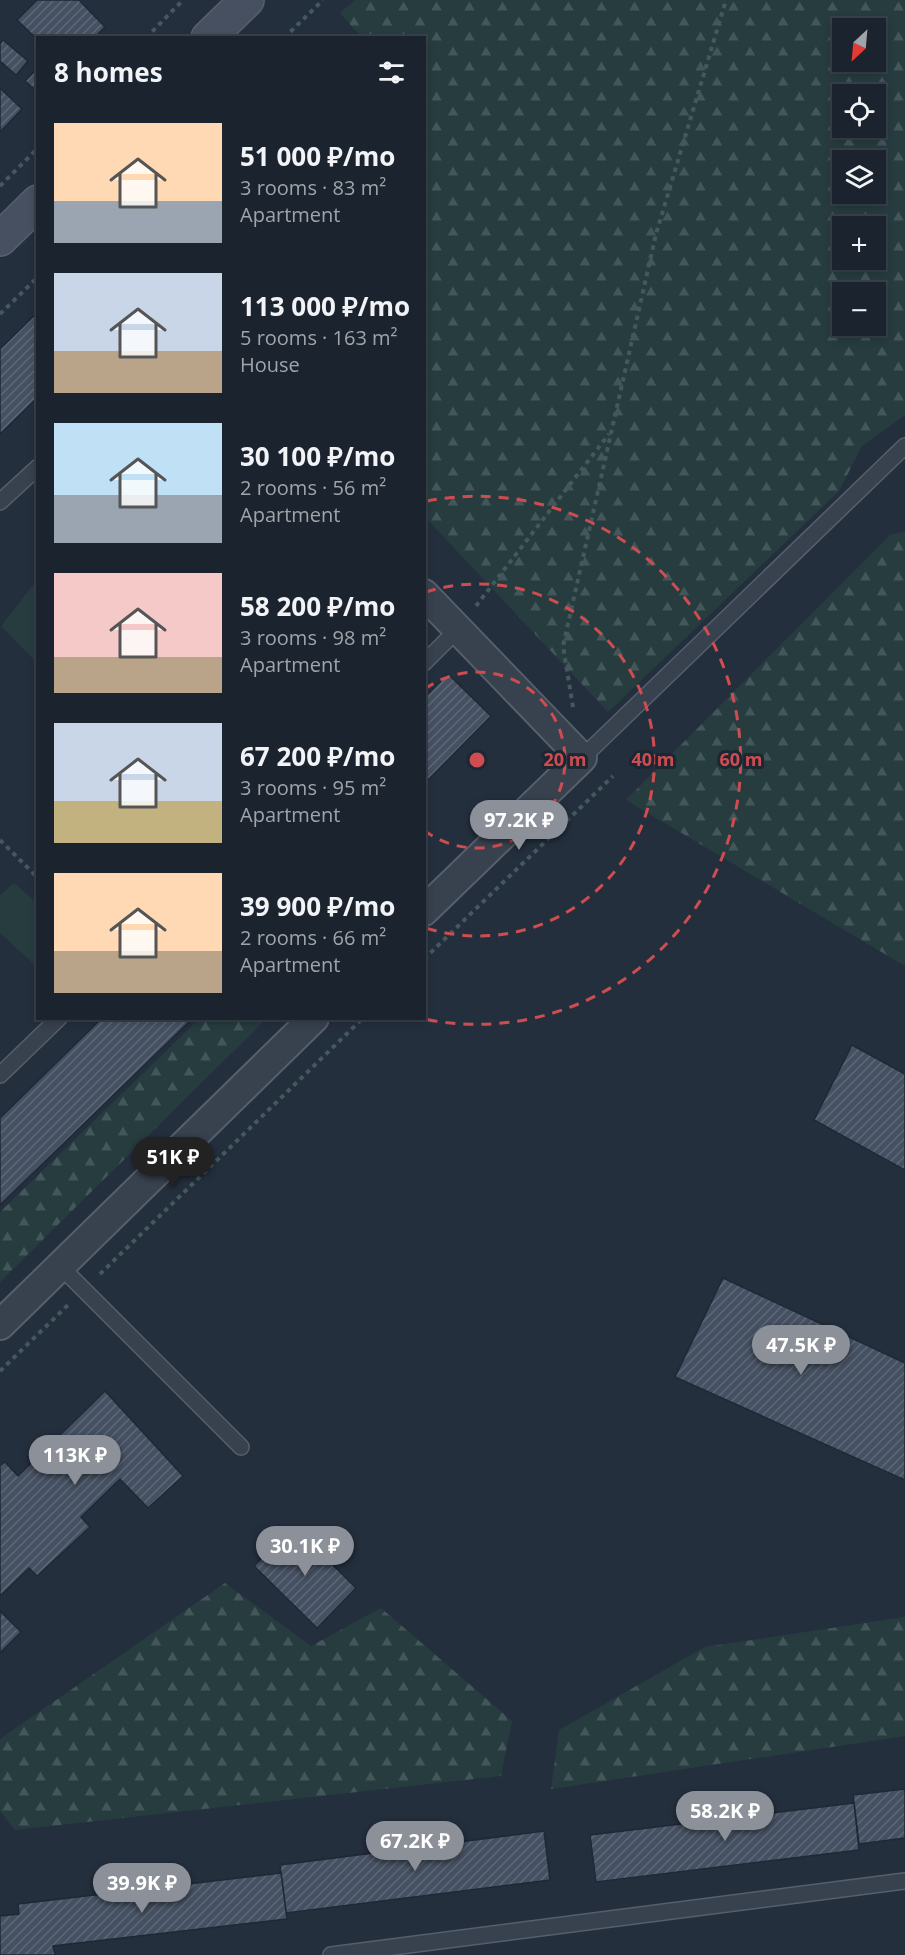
<!DOCTYPE html>
<meta charset="utf-8">
<style>
body{margin:0;font-family:"Open Sans",sans-serif;background:#242b36;color:#f1f3f6;height:100vh;display:flex;flex-direction:column;font-size:22px;white-space:nowrap}
*{box-sizing:border-box;margin:0}
p{font-size:20px;color:#a0a4aa}
.icon{flex:none;width:33px;height:33px;fill:none;stroke:currentColor;stroke-width:2;stroke-linecap:round;stroke-linejoin:round}
.map{position:relative;flex:1;overflow:hidden}
.side{position:absolute;left:36px;top:36px;width:390px;height:984px;display:flex;flex-direction:column;background:#1b232e;border-radius:0px;box-shadow:0 3px 9px #0003,0 0 0 2px #39404a}
.side>*{flex:none}
.needle{width:39px;rotate:206deg}
.tools{position:absolute;left:832px;top:18px;display:grid;gap:12px}
.tools a{display:grid;place-items:center;width:54px;height:54px;border-radius:0px;background:#1b232e;box-shadow:0 3px 9px #0003,0 0 0 2px #39404a;font-size:30px}
.price{position:absolute;translate:-50% -51px;padding:0 14px;border-radius:21px;background:#8c9099;color:#fff;font-size:20px;line-height:39px;filter:drop-shadow(0 2px 3px #0008)}
.price::after{content:'';position:absolute;left:50%;top:36px;width:18px;height:14px;margin-left:-9px;background:inherit;clip-path:polygon(0 0,100% 0,50% 100%)}
.price.current{background:#222;color:#fff}
ul{padding:0;list-style:none}
li{display:flex;align-items:center;gap:18px;height:150px;padding:0 18px}
li span{display:grid;place-items:center;flex:none;width:168px;height:120px;border-radius:0px;color:#555}
li>.icon{margin-inline-start:auto}
span .icon{width:72px;height:72px;fill:#fffc;stroke-width:1}
li b{font-size:26px}
h2{display:flex;justify-content:space-between;align-items:center;height:72px;padding:0 18px;font-size:26px}
.map>svg:first-child{display:block}
</style>
<div class="map">
<svg width="905" height="1955" viewBox="0 0 905 1955">
<defs>
<pattern id="forest-firs" width="22" height="20" patternUnits="userSpaceOnUse" patternTransform="scale(1.5)"><rect width="22" height="20" fill="#263c3f"/><path d="M5 1l3.5 6h-7zM16 11l3.5 6h-7z" fill="#435659"/></pattern>
<pattern id="building-hatch" width="6" height="6" patternUnits="userSpaceOnUse" patternTransform="scale(1.5)"><rect width="6" height="6" fill="#455162"/><path d="M-1 1l2-2M0 6l6-6M5 7l2-2" fill="none" stroke="#5d6877"/></pattern>
</defs>
<rect width="100%" height="100%" fill="#242f3e"/>
<g fill="url(#forest-firs)" fill-rule="evenodd">
<path d="M355 0H905V415L862 446 839 491 608 712 425 517 424 38 361 37 340 13ZM843 28H876V62H843ZM843 94H876V128H843ZM843 160H876V194H843ZM843 226H876V260H843ZM843 292H876V326H843Z"/>
<path d="M905 531V966L626 800 890 535Z"/>
<path d="M199 1019H266L0 1282V1212Z"/>
<path d="M225 1583 311 1646 381 1608 512 1721 501 1776 15 1830 0 1811V1739Z"/>
<path d="M905 1617V1736L551 1789 559 1730 705 1647Z"/>
</g>
<g fill="#263c3f">
<path d="M37 580V663L1 626Z"/>
<path d="M14 883 37 903V967L0 933V895Z"/>
</g>
<g fill="url(#building-hatch)" stroke="#1f2835" stroke-width="1.5">
<path d="M37 0H79L105 27 94 38H38V40L17 20Z"/>
<path d="M3 40 28 61 16 75 0 61V44Z"/>
<path d="M38 68V92L25 81Z"/>
<path d="M0 88 22 109 0 132Z"/>
<path d="M38 312V397L0 434V349Z"/>
<path d="M448 674 491 716 424 784V698Z"/>
<path d="M102 1018H193L0 1205V1118Z"/>
<path d="M852 1045 905 1074V1170L814 1120Z"/>
<path d="M723 1278 905 1363V1480L675 1377Z"/>
<path d="M105 1391 183 1476 148 1508 120 1479 81 1517 90 1527 37 1576 29 1568 0 1596V1466L5 1462 18 1476Z"/>
<path d="M294 1526 356 1588 317 1628 254 1566Z"/>
<path d="M0 1611 21 1632 0 1653Z"/>
<path d="M905 1789V1838L859 1844 853 1795Z"/>
<path d="M854 1803 859 1850 596 1882 590 1835Z"/>
<path d="M544 1831 550 1880 286 1913 280 1865Z"/>
<path d="M281 1873 287 1919 53 1946 55 1955H0V1916L19 1914 18 1904Z"/>
</g>
<g fill="none" stroke-linecap="round" stroke-linejoin="round">
<defs>
<g id="lane">
<path d="M0 502 38 467"/>
<path d="M424 663 458 629"/>
<path d="M582 758 905 446"/>
<path d="M0 1075 59 1018"/>
<path d="M60 1266 241 1447"/>
<path d="M331 1955 905 1881"/>
</g>
<g id="street">
<path d="M424 594 582 758 424 911"/>
<path d="M0 1325 314 1018"/>
</g>
<g id="secondary">
<path d="M208 38 247 0"/>
<path d="M0 239 38 202"/>
</g>
</defs>
<use href="#lane" stroke="#565f6c" stroke-width="18"/>
<use href="#street" stroke="#565f6c" stroke-width="32"/>
<use href="#secondary" stroke="#565f6c" stroke-width="36"/>
<g stroke="#44595c" stroke-width="4" stroke-dasharray="4.5 4.5" stroke-linecap="butt">
<path d="M146 38 183 0"/>
<path d="M284 38 323 0"/>
<path d="M0 186 38 148"/>
<path d="M0 314 38 277"/>
<path d="M476 606 609 434"/>
<path d="M573 707 563 646 656 234 726 0"/>
<path d="M0 840 38 878"/>
<path d="M424 959 613 776"/>
<path d="M100 1274 363 1018"/>
<path d="M0 1371 68 1305"/>
</g>
<use href="#lane" stroke="#38414e" stroke-width="15"/>
<use href="#street" stroke="#38414e" stroke-width="28"/>
<use href="#secondary" stroke="#465061" stroke-width="33"/>
</g>
<g fill="none" stroke="#ce4d50" stroke-width="3" stroke-dasharray="10 8">
<path d="M425 689A88 88 0 1 1 425 831"/>
<path d="M426 592A176 176 0 1 1 426 928"/>
<path d="M427 501A264 264 0 1 1 424 1019"/>
</g>
<circle cx="477" cy="760" r="9" fill="#ce4d50" stroke="#1d2633" stroke-width="3"/>
<g font-size="18" text-anchor="middle" font-weight="bold" fill="#ce4d50" stroke="#1d2633" stroke-width="6" stroke-linejoin="round" paint-order="stroke">
<text x="565" y="766">20 m</text>
<text x="653" y="766">40 m</text>
<text x="741" y="766">60 m</text>
</g>
</svg>
<div class="tools">
<a><svg class="needle" viewBox="-14 -14 28 28"><path d="M0-13l5 13h-10z" fill="#e53935"/><path d="M0 13l5-13h-10z" fill="#a0a4aa"/></svg></a>
<a><svg class="icon" aria-label="locate" viewBox="0 0 24 24"><circle cx="12" cy="12" r="6"/><path d="M12 2v4M12 18v4M2 12h4M18 12h4"/></svg></a>
<a><svg class="icon" aria-label="layers" viewBox="0 0 24 24"><path d="M12 4l9 5-9 5-9-5zM3 14l9 5 9-5"/></svg></a>
<a>+</a>
<a>−</a>
</div>
<b class="price" style="left:519px;top:851px">97.2K ₽</b>
<b class="price current" style="left:173px;top:1188px">51K ₽</b>
<b class="price" style="left:801px;top:1376px">47.5K ₽</b>
<b class="price" style="left:75px;top:1486px">113K ₽</b>
<b class="price" style="left:305px;top:1577px">30.1K ₽</b>
<b class="price" style="left:725px;top:1842px">58.2K ₽</b>
<b class="price" style="left:415px;top:1872px">67.2K ₽</b>
<b class="price" style="left:142px;top:1914px">39.9K ₽</b>
<section class="side">
<h2>8 homes<svg class="icon" aria-label="filters" viewBox="0 0 24 24"><path d="M4 7h16M4 17h16"/><circle cx="9" cy="7" r="2"/><circle cx="15" cy="17" r="2"/></svg></h2>
<ul>
<li><span style="background:linear-gradient(#ffd9b3 65%,#9aa5b1 0)"><svg class="icon" aria-label="home" viewBox="0 0 24 24"><path d="M3 11l9-7 9 7M6 9v11h12V9"/></svg></span><div><b>51 000 ₽/mo</b><p>3 rooms · 83 m²</p><p>Apartment</p></div></li>
<li><span style="background:linear-gradient(#c9d6e8 65%,#b9a48a 0)"><svg class="icon" aria-label="home" viewBox="0 0 24 24"><path d="M3 11l9-7 9 7M6 9v11h12V9"/></svg></span><div><b>113 000 ₽/mo</b><p>5 rooms · 163 m²</p><p>House</p></div></li>
<li><span style="background:linear-gradient(#bfe0f5 60%,#9aa5b1 0)"><svg class="icon" aria-label="home" viewBox="0 0 24 24"><path d="M3 11l9-7 9 7M6 9v11h12V9"/></svg></span><div><b>30 100 ₽/mo</b><p>2 rooms · 56 m²</p><p>Apartment</p></div></li>
<li><span style="background:linear-gradient(#f6c9c9 70%,#b9a48a 0)"><svg class="icon" aria-label="home" viewBox="0 0 24 24"><path d="M3 11l9-7 9 7M6 9v11h12V9"/></svg></span><div><b>58 200 ₽/mo</b><p>3 rooms · 98 m²</p><p>Apartment</p></div></li>
<li><span style="background:linear-gradient(#c9d6e8 65%,#c2b280 0)"><svg class="icon" aria-label="home" viewBox="0 0 24 24"><path d="M3 11l9-7 9 7M6 9v11h12V9"/></svg></span><div><b>67 200 ₽/mo</b><p>3 rooms · 95 m²</p><p>Apartment</p></div></li>
<li><span style="background:linear-gradient(#ffd9b3 65%,#b9a48a 0)"><svg class="icon" aria-label="home" viewBox="0 0 24 24"><path d="M3 11l9-7 9 7M6 9v11h12V9"/></svg></span><div><b>39 900 ₽/mo</b><p>2 rooms · 66 m²</p><p>Apartment</p></div></li>
</ul>
</section>
</div>
